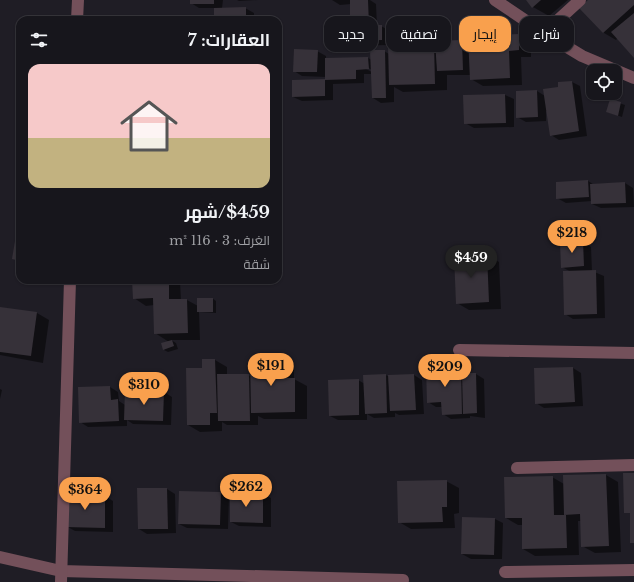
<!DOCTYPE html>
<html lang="ar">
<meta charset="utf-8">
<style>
body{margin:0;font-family:"Libre Baskerville",Cairo,serif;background:#242329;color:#f1f3f6;direction:rtl;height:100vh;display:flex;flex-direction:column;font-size:15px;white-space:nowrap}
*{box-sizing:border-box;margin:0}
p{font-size:13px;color:#9e9fa3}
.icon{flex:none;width:22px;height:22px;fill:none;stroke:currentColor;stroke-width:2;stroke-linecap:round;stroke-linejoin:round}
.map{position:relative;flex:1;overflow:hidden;direction:ltr}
.side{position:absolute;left:16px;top:16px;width:266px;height:268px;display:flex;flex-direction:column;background:#17161c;border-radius:12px;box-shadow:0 1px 3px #0004,0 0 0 1px #36353b;direction:rtl}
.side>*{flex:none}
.hud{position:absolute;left:294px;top:16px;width:280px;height:36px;direction:rtl;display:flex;gap:8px}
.buttons{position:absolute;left:586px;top:64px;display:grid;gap:8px}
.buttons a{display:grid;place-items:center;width:36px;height:36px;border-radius:8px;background:#17161c;box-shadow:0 1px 3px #0004,0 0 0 1px #36353b;font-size:20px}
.price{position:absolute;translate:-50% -34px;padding:0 9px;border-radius:14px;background:#f9a04d;color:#111;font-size:13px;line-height:26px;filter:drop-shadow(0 1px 2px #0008)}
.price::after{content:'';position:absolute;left:50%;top:24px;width:12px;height:9px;margin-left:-6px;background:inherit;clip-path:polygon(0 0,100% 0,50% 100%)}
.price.on{background:#222;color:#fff}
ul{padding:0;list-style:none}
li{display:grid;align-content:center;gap:8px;height:212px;padding:0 12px}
li span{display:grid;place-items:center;height:124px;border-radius:12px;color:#555}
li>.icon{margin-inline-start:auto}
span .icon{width:72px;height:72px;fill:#fffc;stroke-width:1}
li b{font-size:17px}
h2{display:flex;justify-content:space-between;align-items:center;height:48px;padding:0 12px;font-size:17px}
.chip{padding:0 14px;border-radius:12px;background:#17161c;box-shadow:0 1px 3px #0004,0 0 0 1px #36353b;font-size:14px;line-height:36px}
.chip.on{background:#f9a04d;color:#111}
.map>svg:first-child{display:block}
</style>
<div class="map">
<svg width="634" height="582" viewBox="0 0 634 582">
<rect width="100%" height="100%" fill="#1f1d25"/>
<g fill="#0007" fill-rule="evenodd">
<path d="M191 0H223L222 8H245L254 13V20H215V8H199L191 3Z"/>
<path d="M237 0H258L239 1Z"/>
<path d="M332 0H370L376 4 377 26H381L390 31V45L434 44 437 46 462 41 469 45 519 35 531 42V57H521L522 85 483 86 471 79V75H447V90L403 92 394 87V102L381 103 373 98 372 74H364V83L333 84V100L302 101 293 97V81L326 80V77L302 76 294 71 317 51 326 56V58H368L372 60 384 51 389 54V45L342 46 333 41 351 29V4L340 5ZM365 66 372 70V72L364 68Z"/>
<path d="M527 0H568L549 16 533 7Z"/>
<path d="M590 0H634V57L618 38 616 40 604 33 581 8Z"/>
<path d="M572 82 580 86 587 136 559 140 551 135 547 111H546V121L526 122 517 117V92L537 91 545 96 559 88V83Z"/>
<path d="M505 95 514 99V127L474 128 465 123V96Z"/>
<path d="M610 100 625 105 622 117 607 112Z"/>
<path d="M588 181 593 184 625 183 633 188 634 207 601 208 592 204V201L566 203 557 198Z"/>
<path d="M571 228 575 231V237L566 239 562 236Z"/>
<path d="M583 242 591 247 592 271 604 276 605 318 573 319 565 314 571 272 562 267Z"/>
<path d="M487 255 499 262 501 309 469 310 457 303Z"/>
<path d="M133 280H178L180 281 181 300H187L198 306 212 298 216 301V313L199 312 200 340H171L176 343 178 349 168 352 164 350 169 342 155 333 154 305 146 306 134 298Z"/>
<path d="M0 308 37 313 49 320 43 363 0 355Z"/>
<path d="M282 357 294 365V379L307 386V419H264L258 416V425H227L222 422V431L200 432 188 425 203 369 215 360 227 367V375L251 376Z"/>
<path d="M460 367 469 372V374H476L484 379 485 418 470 416V418L451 419 443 414 442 407H436L428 402Z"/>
<path d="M573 368 581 373 583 406 544 408 536 403 535 369Z"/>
<path d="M385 375 388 376 414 375 422 380 424 414 399 415 395 413V417L374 418 367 414V420H338L330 416 358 380 365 384Z"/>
<path d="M110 387 118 392 119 401 125 405 164 392 172 397 171 425 133 424 127 420V426L88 427 80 422Z"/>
<path d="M0 389 2 390 0 399Z"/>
<path d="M606 475 618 482 621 552 595 553 582 546V521H578L579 555 535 556 523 549V525H518L506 518 552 477 564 484Z"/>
<path d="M446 481 459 488V513L454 514 455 528 411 529 399 522Z"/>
<path d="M138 489H167L175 494 176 533 147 534 139 529Z"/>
<path d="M221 493 229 498 228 529 187 528 179 524Z"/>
<path d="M231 493 263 494 271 498V527L239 526 231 522Z"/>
<path d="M105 496 113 501V532L75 531 66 526Z"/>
<path d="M495 519 503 523 502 559H471L462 554Z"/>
</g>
<g fill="#363139">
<rect x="190" y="0" width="24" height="4"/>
<path d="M350 0H368L369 25H382V40L332 42V29L350 28Z"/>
<path d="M526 0H541L532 8Z"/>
<path d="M588 0H634V5L603 33 579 8Z"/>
<path d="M246 7V20H214V8Z"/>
<path d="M634 13V58L611 32Z"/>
<path d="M197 17V20H174V18Z"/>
<path d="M519 34V50L509 51 510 78 470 80 468 36Z"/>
<path d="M462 40 463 70 437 71 435 41Z"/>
<path d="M434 43 435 84 389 85 388 44Z"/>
<path d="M294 49 318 50 317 72H293Z"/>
<path d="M370 50H385L386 98H372Z"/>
<path d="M368 57 369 69 356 70V79L325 80V96L292 97V80L325 79V58Z"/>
<path d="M572 81 579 131 550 136 543 89 558 87V82Z"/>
<path d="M537 90 538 117 516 118V91Z"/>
<path d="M505 94 506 123 464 124 463 95Z"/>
<path d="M610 99 621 102 618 116 606 112Z"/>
<path d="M588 180 589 197 556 199V182Z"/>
<path d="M625 182 626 203 591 204 590 184Z"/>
<path d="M18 223 20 224V261L12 259Z"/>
<path d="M571 227 572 236 561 237 560 228Z"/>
<path d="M583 241 584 266 561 268 560 242Z"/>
<path d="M487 254 489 302 456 304 454 255Z"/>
<path d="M596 270 597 314 564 315 563 271Z"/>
<path d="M132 280H169V299H187L188 333 154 334 153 298 133 299Z"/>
<rect x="197" y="298" width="16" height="14"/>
<path d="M0 307 37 312 31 356 0 352Z"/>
<path d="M172 340 174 346 163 350 161 343Z"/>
<path d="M282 356V378H295V412L251 413 250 357Z"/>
<path d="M202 359H215L217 413H210V425H187L186 368H202Z"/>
<path d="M461 366 462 414 442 415 441 402 427 403 426 367Z"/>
<path d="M573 367 575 402 535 404 534 368Z"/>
<path d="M462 373H476L477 413 463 414Z"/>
<path d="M217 374H249L250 421H218Z"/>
<path d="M386 374 387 413 365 414 363 375Z"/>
<path d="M414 374 416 410 390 411 388 375Z"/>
<path d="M359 379V415L329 416 328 380Z"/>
<path d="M110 386 111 400 118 399 119 421 79 423 78 387Z"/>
<path d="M125 390 164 391 163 421 124 420Z"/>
<path d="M623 473H634V543H630V513H624Z"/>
<path d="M606 474 609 546 581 547 580 514 564 515 563 475Z"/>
<path d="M553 476 554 515H566L567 548 522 549V518H505L504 477Z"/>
<path d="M447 480V507H442L443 522 398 523 397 481Z"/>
<path d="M137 488H167L168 529H138Z"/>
<path d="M179 491 221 492 220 525 178 524Z"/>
<path d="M230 492 263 493V523L230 522Z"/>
<path d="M66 495H105V528L65 527Z"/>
<path d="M462 517 495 518 494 555 461 554Z"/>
</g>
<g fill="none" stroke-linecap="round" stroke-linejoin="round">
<g stroke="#73505a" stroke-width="12">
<path d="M495 0 544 33 582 56 634 78"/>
<path d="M77 20 78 0"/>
<path d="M544 33 580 0"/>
<path d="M459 350 634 353"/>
<path d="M517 468 634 465"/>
<path d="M0 557 61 571 403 580"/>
<path d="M505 572 634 570"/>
<path d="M61 582 70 280"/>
</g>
</g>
</svg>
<div class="buttons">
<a><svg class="icon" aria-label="locate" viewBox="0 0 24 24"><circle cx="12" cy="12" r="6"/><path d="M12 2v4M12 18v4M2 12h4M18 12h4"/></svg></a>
</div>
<b class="price" style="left:572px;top:254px">$218</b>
<b class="price on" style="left:471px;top:279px">$459</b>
<b class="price" style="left:271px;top:387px">$191</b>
<b class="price" style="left:445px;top:388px">$209</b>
<b class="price" style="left:144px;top:406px">$310</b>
<b class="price" style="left:246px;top:508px">$262</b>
<b class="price" style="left:85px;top:511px">$364</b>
<div class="hud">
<a class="chip">شراء</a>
<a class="chip on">إيجار</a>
<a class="chip">تصفية</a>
<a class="chip">جديد</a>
</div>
<section class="side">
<h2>العقارات: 7<svg class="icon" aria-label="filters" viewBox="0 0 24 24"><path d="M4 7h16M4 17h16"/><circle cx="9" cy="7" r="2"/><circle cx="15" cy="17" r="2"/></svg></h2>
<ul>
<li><span style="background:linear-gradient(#f6c9c9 60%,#c2b280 0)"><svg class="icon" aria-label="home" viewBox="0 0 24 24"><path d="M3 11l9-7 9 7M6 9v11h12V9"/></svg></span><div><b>$459/شهر</b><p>الغرف: 3 · 116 m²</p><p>شقة</p></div></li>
</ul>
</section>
</div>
